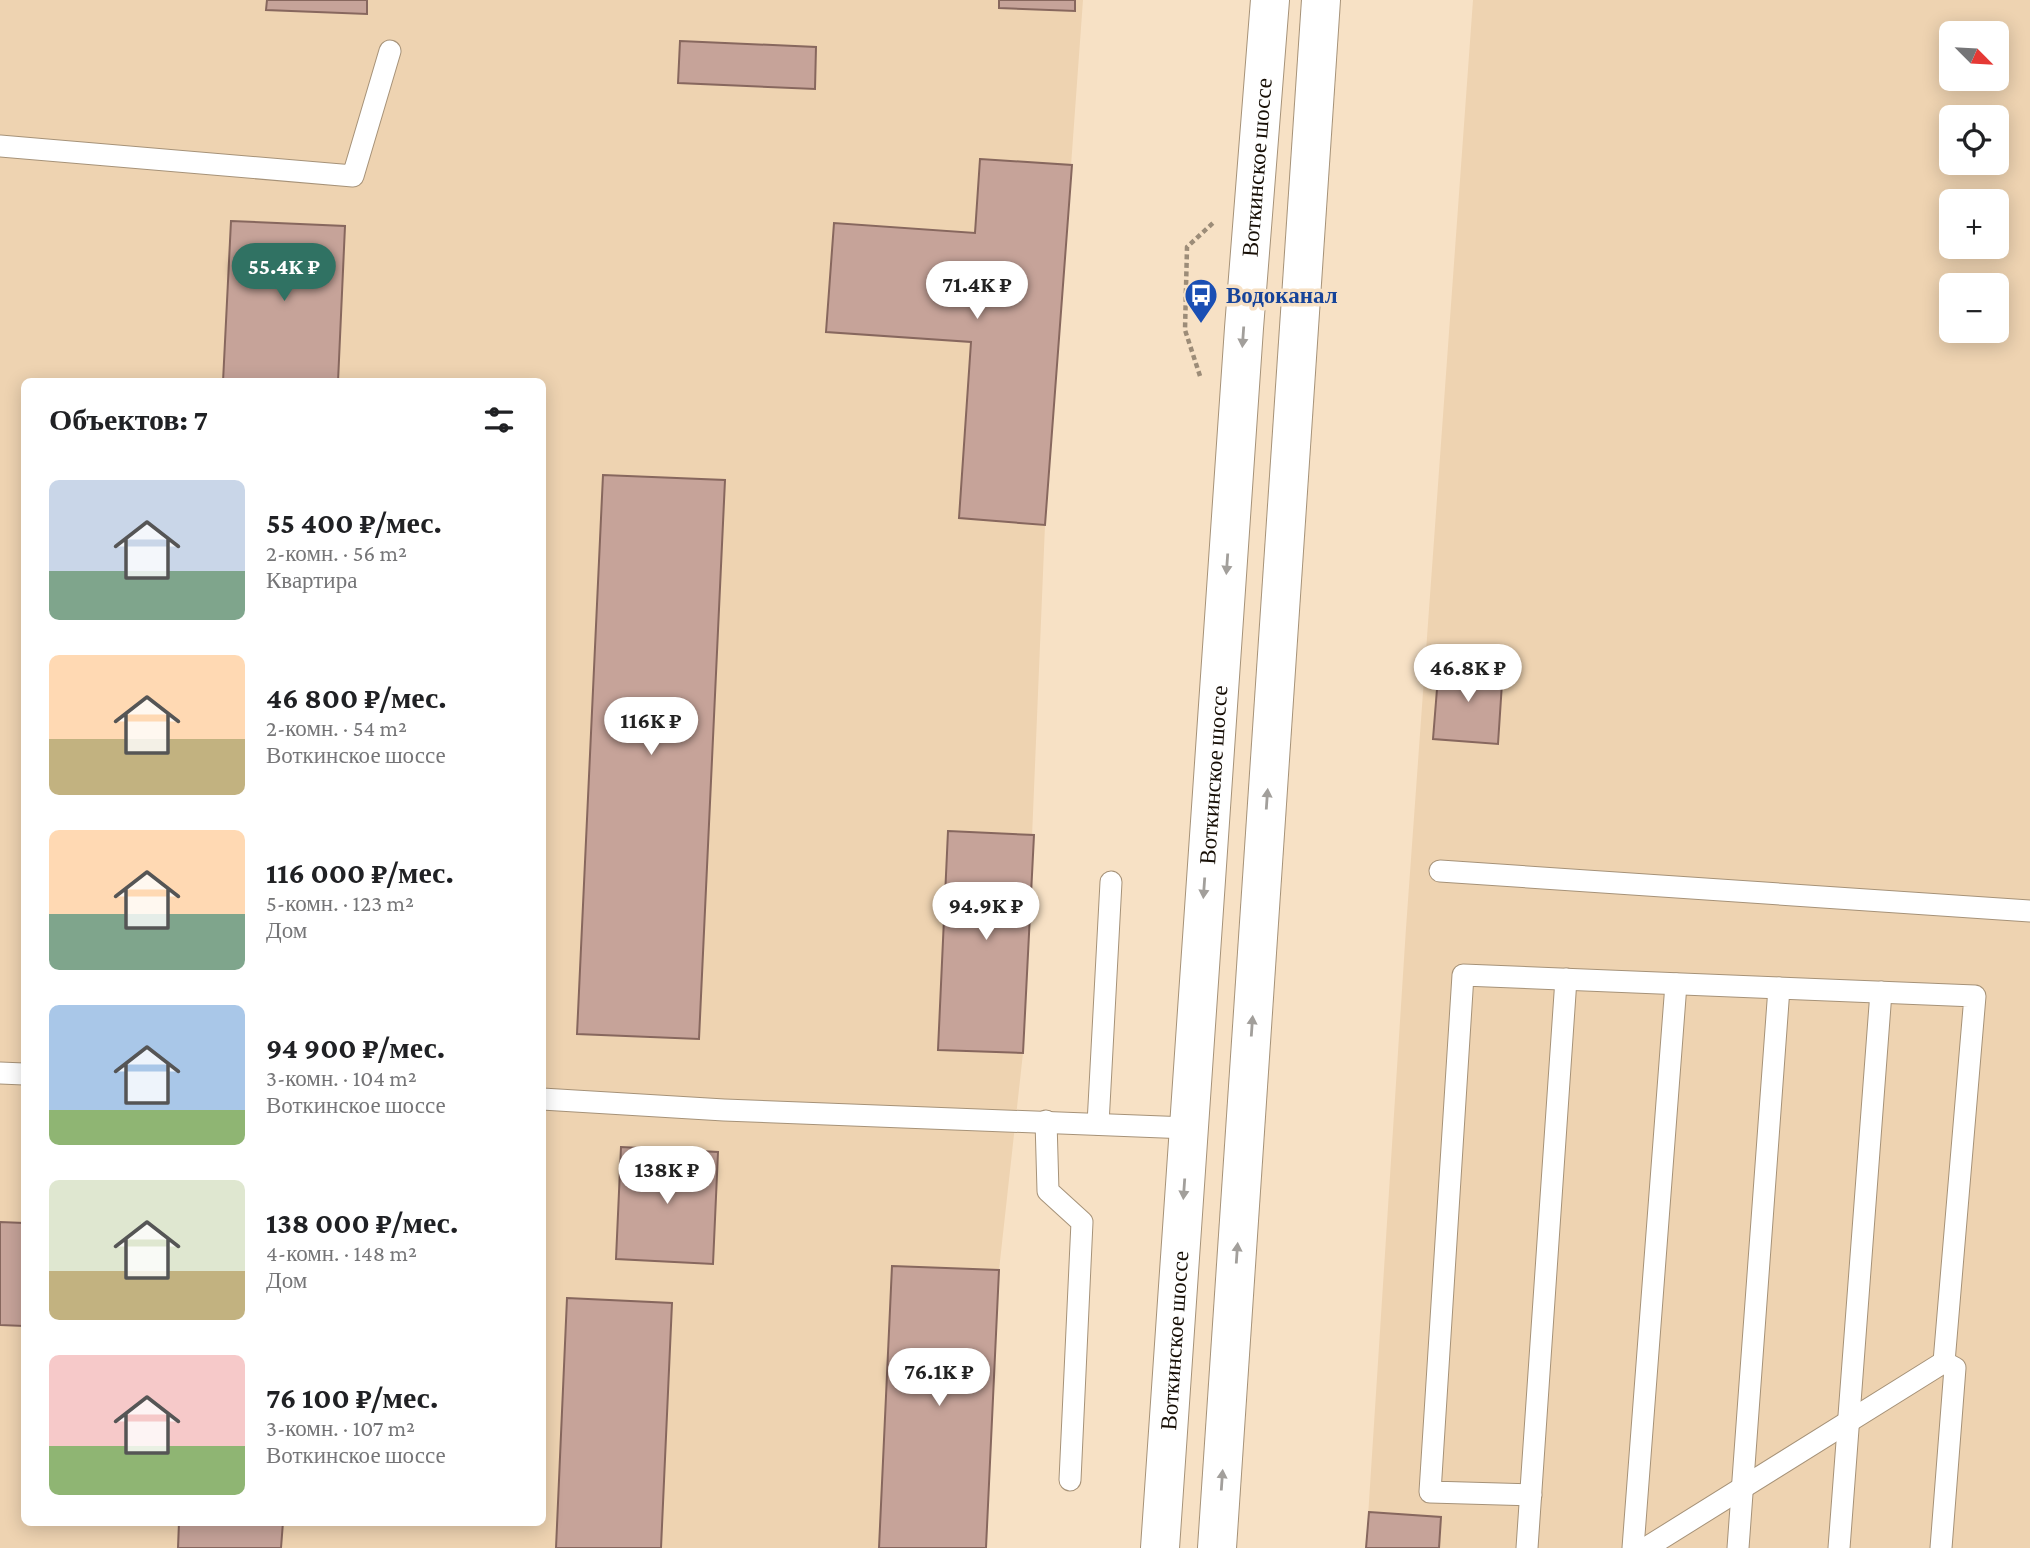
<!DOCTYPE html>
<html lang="ru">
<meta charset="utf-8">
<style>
body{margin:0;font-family:"Crimson Pro",serif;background:#f6f6f6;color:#202124;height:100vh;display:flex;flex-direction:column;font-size:26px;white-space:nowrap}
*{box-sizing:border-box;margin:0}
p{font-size:23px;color:#757577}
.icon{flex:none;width:38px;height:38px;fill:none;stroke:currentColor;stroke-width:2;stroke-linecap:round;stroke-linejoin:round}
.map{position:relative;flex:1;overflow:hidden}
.details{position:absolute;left:21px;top:378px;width:525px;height:1148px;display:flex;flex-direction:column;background:#fff;border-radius:10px;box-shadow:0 4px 18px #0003}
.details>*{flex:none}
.needle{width:46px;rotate:114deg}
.buttons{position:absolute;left:1939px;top:21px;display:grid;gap:14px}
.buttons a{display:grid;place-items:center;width:70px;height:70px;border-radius:10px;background:#fff;box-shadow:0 4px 18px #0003;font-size:35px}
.price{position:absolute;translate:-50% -60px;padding:0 16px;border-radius:24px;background:#fff;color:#222;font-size:23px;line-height:46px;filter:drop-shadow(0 2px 4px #0008)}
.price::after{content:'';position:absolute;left:50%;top:42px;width:21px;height:16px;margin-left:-10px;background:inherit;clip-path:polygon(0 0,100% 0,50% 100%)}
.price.active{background:#307263;color:#fff}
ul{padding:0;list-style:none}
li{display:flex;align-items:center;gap:21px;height:175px;padding:0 28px}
li span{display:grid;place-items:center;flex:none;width:196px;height:140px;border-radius:10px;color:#555}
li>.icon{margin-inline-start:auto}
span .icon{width:84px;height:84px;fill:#fffc;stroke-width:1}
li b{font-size:30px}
h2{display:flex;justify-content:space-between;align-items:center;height:84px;padding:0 28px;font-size:30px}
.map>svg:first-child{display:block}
</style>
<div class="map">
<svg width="2030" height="1548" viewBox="0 0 2030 1548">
<rect width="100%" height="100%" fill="#f7e1c5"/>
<g fill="#eed3b1" fill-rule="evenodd">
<path d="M0 0H1083L1045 525 1023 1053 999 1270 986 1548H0ZM24 382H542V1522H24Z"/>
<path d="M1473 0H2030V1548H1366L1406 928ZM1951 33H1997V79H1951ZM1951 117H1997V163H1951ZM1951 201H1997V247H1951ZM1951 285H1997V331H1951Z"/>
</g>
<g fill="#c6a399" stroke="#87675e" stroke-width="2">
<path d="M267 0H367V14L266 10Z"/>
<path d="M999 0H1075V11L999 8Z"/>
<path d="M680 41 816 47 815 89 678 83Z"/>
<path d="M980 159 1072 165 1045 525 959 518 971 342 826 332 834 223 975 233Z"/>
<path d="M231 221 345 226 338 382H223Z"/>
<path d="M603 475 725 480 699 1039 577 1034Z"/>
<path d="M1439 664 1503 668 1498 744 1433 739Z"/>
<path d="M948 831 1034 835 1023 1053 938 1050Z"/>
<path d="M621 1147 718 1152 713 1264 616 1259Z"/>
<path d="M0 1222 24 1223V1326L0 1325Z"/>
<path d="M892 1266 999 1270 986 1548H879Z"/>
<path d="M567 1298 672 1303 661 1548H556Z"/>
<path d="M1369 1512 1441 1517 1439 1548H1366Z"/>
<path d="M179 1522H283L281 1548H178Z"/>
</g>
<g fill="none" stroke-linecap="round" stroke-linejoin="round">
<defs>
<g id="lane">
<path d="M0 146 353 176 390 51"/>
<path d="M1440 871 2030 911"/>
<path d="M0 1073 24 1074"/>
<path d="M542 1099 724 1110 1188 1128"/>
<path d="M1046 1121 1048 1191 1082 1222 1070 1480"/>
<path d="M1098 1124 1111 882"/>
<path d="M1531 1495 1430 1492 1463 975 1975 996 1944 1362"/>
<path d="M1527 1548 1566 979"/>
<path d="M1633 1548 1676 984"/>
<path d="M1646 1548 1944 1362 1955 1368 1941 1548"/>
<path d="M1738 1548 1779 988"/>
<path d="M1839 1548 1881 992"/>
</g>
<g id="primary">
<path id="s1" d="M1160 1548 1244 328 1270 0"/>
<path d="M1217 1548 1321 0"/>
</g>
</defs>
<use href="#lane" stroke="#a69278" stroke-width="23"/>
<use href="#primary" stroke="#a69278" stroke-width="40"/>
<path stroke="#9c8c78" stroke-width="4.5" stroke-dasharray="5 3.5" stroke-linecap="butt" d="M1200 376 1185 330 1187 247 1213 223"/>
<use href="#lane" stroke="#fff" stroke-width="21"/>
<use href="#primary" stroke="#fff" stroke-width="38"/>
</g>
<defs><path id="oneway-solid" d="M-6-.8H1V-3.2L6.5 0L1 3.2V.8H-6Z" transform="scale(1.75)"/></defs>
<g fill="#a29f9b">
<use href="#oneway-solid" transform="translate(1243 337) rotate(94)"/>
<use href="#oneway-solid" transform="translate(1227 564) rotate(94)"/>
<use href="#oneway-solid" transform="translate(1267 799) rotate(-86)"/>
<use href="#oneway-solid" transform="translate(1204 888) rotate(94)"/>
<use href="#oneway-solid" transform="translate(1252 1026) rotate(-86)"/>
<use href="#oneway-solid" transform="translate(1184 1189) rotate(94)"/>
<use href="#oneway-solid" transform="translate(1237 1253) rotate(-86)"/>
<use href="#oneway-solid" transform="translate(1222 1480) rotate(-86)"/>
</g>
<defs>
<symbol id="bus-pin" viewBox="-11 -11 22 30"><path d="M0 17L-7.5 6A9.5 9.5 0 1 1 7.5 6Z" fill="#1a4fb4" stroke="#f7e1c5"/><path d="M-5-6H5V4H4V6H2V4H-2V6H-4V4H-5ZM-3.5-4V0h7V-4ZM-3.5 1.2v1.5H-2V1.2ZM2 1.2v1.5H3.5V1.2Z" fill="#fff"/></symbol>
</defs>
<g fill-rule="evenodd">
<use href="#bus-pin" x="1182" y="276" width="38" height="52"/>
</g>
<g text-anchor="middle" stroke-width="7" stroke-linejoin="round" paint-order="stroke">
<g font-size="23" fill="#170f06" stroke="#f7e1c5">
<text dy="8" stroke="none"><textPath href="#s1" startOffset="1384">Воткинское шоссе</textPath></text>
<text dy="8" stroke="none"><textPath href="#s1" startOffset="775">Воткинское шоссе</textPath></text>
<text dy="8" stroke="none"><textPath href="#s1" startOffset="208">Воткинское шоссе</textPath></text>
</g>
<g font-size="23" font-weight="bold" fill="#164399" stroke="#f7e1c5" text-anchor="start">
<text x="1226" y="303">Водоканал</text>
</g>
</g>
</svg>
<div class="buttons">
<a><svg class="needle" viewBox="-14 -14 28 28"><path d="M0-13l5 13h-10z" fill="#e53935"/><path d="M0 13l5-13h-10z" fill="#757577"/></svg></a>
<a><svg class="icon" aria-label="locate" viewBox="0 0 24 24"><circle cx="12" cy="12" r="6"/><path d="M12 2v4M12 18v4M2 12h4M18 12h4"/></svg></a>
<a>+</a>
<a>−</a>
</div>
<b class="price active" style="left:284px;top:303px">55.4K ₽</b>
<b class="price" style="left:977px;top:321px">71.4K ₽</b>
<b class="price" style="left:1468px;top:704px">46.8K ₽</b>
<b class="price" style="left:651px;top:757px">116K ₽</b>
<b class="price" style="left:986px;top:942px">94.9K ₽</b>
<b class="price" style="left:667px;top:1206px">138K ₽</b>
<b class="price" style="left:939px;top:1408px">76.1K ₽</b>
<section class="details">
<h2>Объектов: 7<svg class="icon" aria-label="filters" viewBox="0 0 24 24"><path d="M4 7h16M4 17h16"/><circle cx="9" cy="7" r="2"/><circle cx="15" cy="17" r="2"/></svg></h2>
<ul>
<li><span style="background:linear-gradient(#c9d6e8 65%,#7fa58c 0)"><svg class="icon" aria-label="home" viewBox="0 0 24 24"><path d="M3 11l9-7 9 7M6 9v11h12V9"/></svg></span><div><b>55 400 ₽/мес.</b><p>2-комн. · 56 m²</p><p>Квартира</p></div></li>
<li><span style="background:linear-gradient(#ffd9b3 60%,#c2b280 0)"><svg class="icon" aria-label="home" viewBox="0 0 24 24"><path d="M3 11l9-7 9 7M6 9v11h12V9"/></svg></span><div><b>46 800 ₽/мес.</b><p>2-комн. · 54 m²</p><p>Воткинское шоссе</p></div></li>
<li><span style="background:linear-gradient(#ffd9b3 60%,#7fa58c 0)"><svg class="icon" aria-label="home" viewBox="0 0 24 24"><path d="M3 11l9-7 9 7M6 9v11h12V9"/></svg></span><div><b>116 000 ₽/мес.</b><p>5-комн. · 123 m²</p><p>Дом</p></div></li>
<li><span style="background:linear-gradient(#a9c7e8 75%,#8fb573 0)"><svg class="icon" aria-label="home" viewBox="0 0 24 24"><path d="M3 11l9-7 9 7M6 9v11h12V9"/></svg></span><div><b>94 900 ₽/мес.</b><p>3-комн. · 104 m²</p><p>Воткинское шоссе</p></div></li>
<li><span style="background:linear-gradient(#dfe7d0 65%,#c2b280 0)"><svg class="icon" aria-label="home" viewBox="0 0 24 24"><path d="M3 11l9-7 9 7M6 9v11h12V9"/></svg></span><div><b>138 000 ₽/мес.</b><p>4-комн. · 148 m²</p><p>Дом</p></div></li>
<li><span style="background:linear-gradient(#f6c9c9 65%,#8fb573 0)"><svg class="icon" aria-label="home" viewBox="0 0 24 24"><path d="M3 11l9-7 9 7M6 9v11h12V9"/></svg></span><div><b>76 100 ₽/мес.</b><p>3-комн. · 107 m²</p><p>Воткинское шоссе</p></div></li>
</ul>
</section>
</div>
